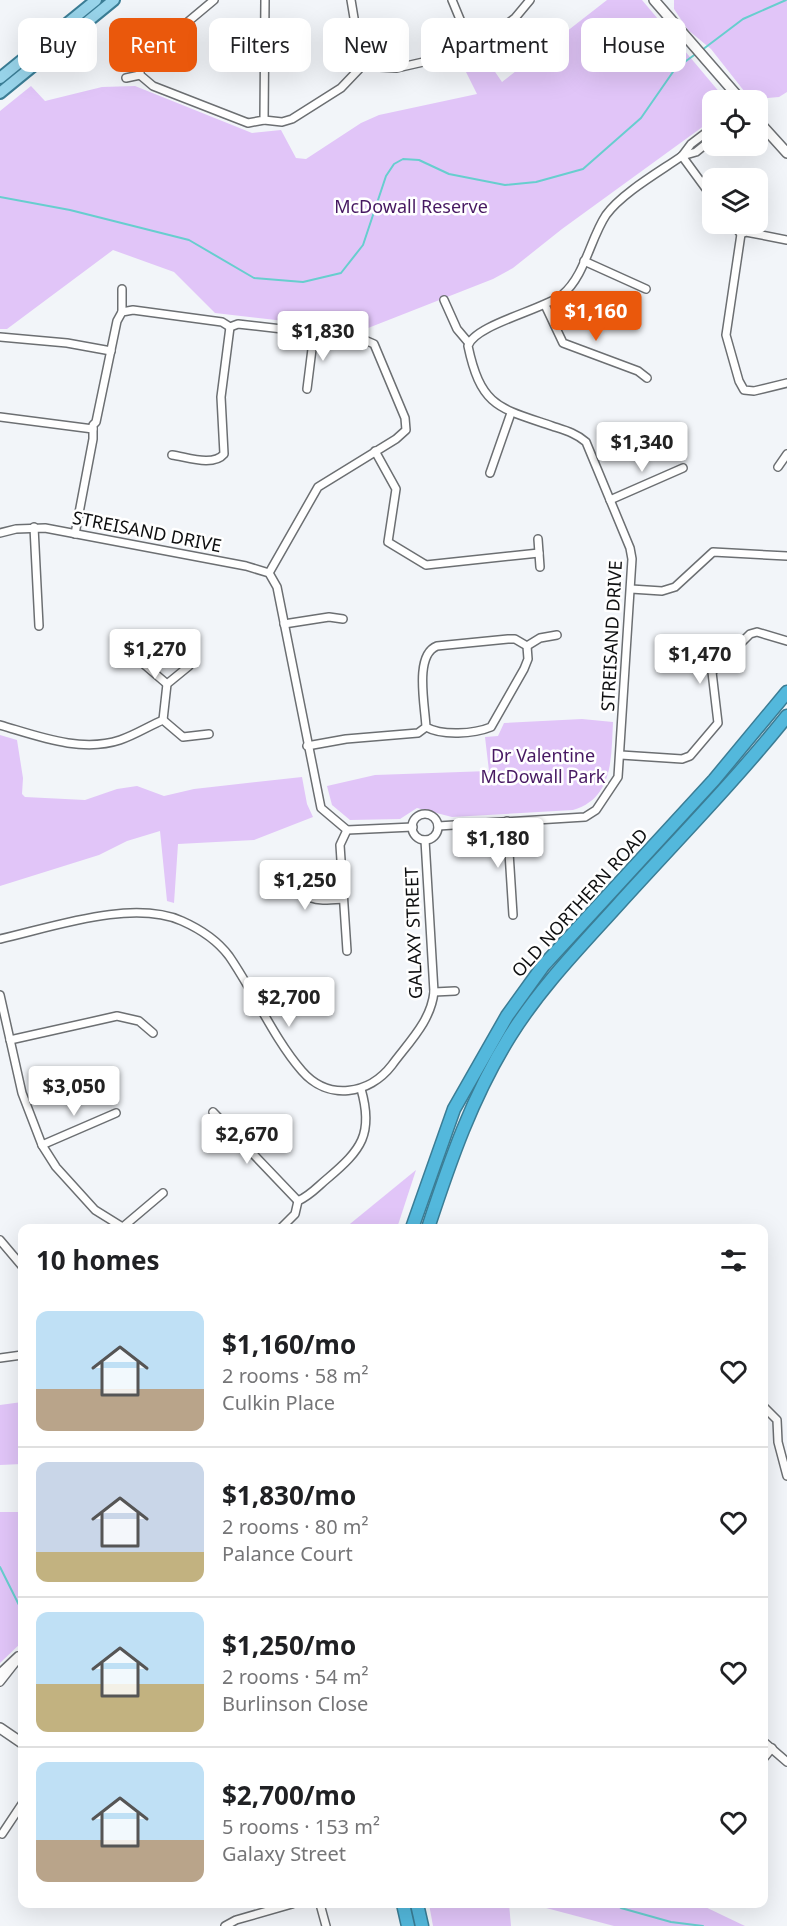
<!DOCTYPE html>
<meta charset="utf-8">
<style>
body{margin:0;font-family:"Noto Sans",sans-serif;background:#f2f2f2;color:#202124;height:100vh;display:flex;flex-direction:column;font-size:22px;white-space:nowrap}
*{box-sizing:border-box;margin:0}
p{font-size:20px;color:#757577}
.icon{flex:none;width:33px;height:33px;fill:none;stroke:currentColor;stroke-width:2;stroke-linecap:round;stroke-linejoin:round}
.map{position:relative;flex:1;overflow:hidden}
.drawer{position:absolute;left:18px;top:1224px;width:750px;height:684px;display:flex;flex-direction:column;background:#fff;border-radius:12px;box-shadow:0 6px 24px #0002}
.drawer>*{flex:none}
.top-card{position:absolute;left:18px;top:18px;width:752px;height:54px;display:flex;gap:12px}
.tools{position:absolute;left:702px;top:90px;display:grid;gap:12px}
.tools a{display:grid;place-items:center;width:66px;height:66px;border-radius:12px;background:#fff;box-shadow:0 6px 24px #0002;font-size:30px}
.price{position:absolute;translate:-50% -51px;padding:0 14px;border-radius:6px;background:#fff;color:#222;font-size:20px;line-height:39px;filter:drop-shadow(0 2px 3px #0008)}
.price::after{content:'';position:absolute;left:50%;top:36px;width:18px;height:14px;margin-left:-9px;background:inherit;clip-path:polygon(0 0,100% 0,50% 100%)}
.price.on{background:#ea580c;color:#fff}
ul{padding:0;list-style:none}
li{display:flex;align-items:center;gap:18px;height:150px;padding:0 18px}
li+li{border-top:2px solid #e0e0e0}
li span{display:grid;place-items:center;flex:none;width:168px;height:120px;border-radius:12px;color:#555}
li>.icon{margin-inline-start:auto}
span .icon{width:72px;height:72px;fill:#fffc;stroke-width:1}
li b{font-size:26px}
h2{display:flex;justify-content:space-between;align-items:center;height:72px;padding:0 18px;font-size:26px}
.chip{padding:0 21px;border-radius:12px;background:#fff;box-shadow:0 6px 24px #0002;font-size:21px;line-height:54px}
.chip.on{background:#ea580c;color:#fff}
.map>svg:first-child{display:block}
</style>
<div class="map">
<svg width="787" height="1926" viewBox="0 0 787 1926">
<rect width="100%" height="100%" fill="#f2f5f9"/>
<g fill="#e1c5f8">
<path d="M607 0H642L726 100H712V120L562 229 513 268 493 279 363 330 215 313 174 272 113 250 7 329H0V111L31 86 45 101 102 87 135 86 252 133 281 130 296 158 306 159 361 123 379 115 477 94 460 60 478 47 502 82Z"/>
<path d="M674 0H787V92L779 97 758 99 748 96 711 49 688 30 674 9Z"/>
<path d="M582 719 613 722C611 757 614 798 573 810L452 817 417 808 400 819 350 820 332 805 327 786 375 775 489 771 485 737 498 736 504 723Z"/>
<path d="M0 735 17 740 23 778 22 794 25 797 85 800 117 789 137 786 164 796 194 789 302 777 307 804 313 817 254 840 178 844 174 903 167 901 160 831 127 841 99 855 0 886Z"/>
<path d="M416 1170 397 1228H345Z"/>
<path d="M22 1402V1464L0 1465V1405Z"/>
<path d="M0 1512H22V1642L0 1663Z"/>
<path d="M429 1904H509L511 1926H433Z"/>
<path d="M531 1904H699L745 1926H614Z"/>
</g>
<g fill="none" stroke-linecap="round" stroke-linejoin="round">
<g stroke="#67cece" stroke-width="2">
<path d="M702 50 743 19 786 0"/>
<path d="M0 197 70 210 189 240 254 278 303 282 341 273 363 245 386 176 394 164 403 159 419 160 449 174 505 185 536 182 583 169 641 118 675 69 697 53"/>
<path d="M0 1567 22 1611"/>
<path d="M616 1904 621 1908 671 1922 703 1926"/>
</g>
<defs>
<g id="street">
<path d="M214 0 147 56 140 65V75L153 86 248 123 264 120 265 0"/>
<path d="M351 0 362 66"/>
<path d="M452 0 469 41"/>
<path d="M126 78 140 75"/>
<path d="M264 120 282 122 292 119 341 88 362 66 397 68 454 55 472 39 494 34 515 18 530 0"/>
<path d="M682 156 712 197"/>
<path d="M682 156 696 152 712 139"/>
<path d="M732 224 741 234"/>
<path d="M787 240 746 232 741 234 726 335 739 381 744 390 754 391 787 383"/>
<path d="M584 261 646 289"/>
<path d="M444 300 457 329 468 342"/>
<path d="M545 305 563 343 638 371 647 378"/>
<path d="M122 312V289"/>
<path d="M0 337 67 343 111 351"/>
<path d="M307 389 314 333"/>
<path d="M0 417 93 429"/>
<path d="M375 451 396 489 388 542 426 565 539 553"/>
<path d="M172 455C187 457 213 467 224 454L221 397 230 327"/>
<path d="M778 467 787 454"/>
<path d="M490 473 511 413"/>
<path d="M610 500 683 468"/>
<path d="M34 527 39 626"/>
<path d="M0 533 16 529 45 528 246 566 269 573 277 587 321 808 347 830 413 827"/>
<path d="M75 534 93 439V425L96 422 117 321 122 312 133 310 222 322 230 327 238 324 360 338 374 344 405 418 406 430 396 439 318 487 269 573"/>
<path d="M538 539 540 567"/>
<path d="M631 589 662 591 675 587 713 552 787 556"/>
<path d="M284 624 329 617 343 619"/>
<path d="M527 646 540 638 557 635"/>
<path d="M132 654 167 684"/>
<path d="M163 720 167 684 189 666"/>
<path d="M163 720 183 737 209 734"/>
<path d="M0 725C38 736 81 753 120 740 135 735 149 726 163 720"/>
<path d="M307 746 346 739 418 733 426 727C442 736 474 734 491 727L524 669 528 659 527 646 515 639H508L437 646C414 655 425 705 426 727"/>
<path d="M621 755 682 759 690 756 718 723 712 672 750 634 757 632 787 641"/>
<circle cx="425" cy="827" r="13"/>
<path d="M507 821 513 915"/>
<path d="M438 826 585 817 596 810 618 777 632 559 630 548 586 442C576 433 564 430 552 426 499 408 481 407 468 346 474 325 542 310 562 295 585 276 590 239 606 215 622 193 659 172 682 156L691 144 712 128"/>
<path d="M289 876C308 902 312 901 343 899"/>
<path d="M0 939C53 927 132 899 182 921 200 929 217 940 229 956 254 992 274 1039 302 1071 328 1101 369 1095 392 1065 409 1042 431 1021 434 992L425 840"/>
<path d="M347 951 340 845 347 830"/>
<path d="M434 992 455 991"/>
<path d="M0 995 22 1093 42 1145 56 1167 95 1210 124 1228"/>
<path d="M10 1040 117 1016 139 1021 153 1033"/>
<path d="M213 1112 298 1201"/>
<path d="M42 1145 116 1113"/>
<path d="M124 1226 163 1193"/>
<path d="M281 1228 295 1214 298 1201C311 1195 317 1187 328 1178 361 1150 374 1134 361 1089"/>
<path d="M0 1240 22 1266"/>
<path d="M0 1358 22 1355"/>
<path d="M764 1407 777 1420 778 1442 787 1476"/>
<path d="M0 1673 18 1656"/>
<path d="M0 1682 22 1654"/>
<path d="M764 1742 787 1762"/>
<path d="M764 1758 772 1748"/>
<path d="M2 1834 22 1804"/>
<path d="M320 1904 326 1926"/>
<path d="M225 1926 236 1920 292 1904"/>
</g>
<g id="secondary">
<path d="M654 0 741 100"/>
<path d="M758 121 787 153"/>
<path d="M0 1728 22 1743"/>
</g>
<g id="primary">
<path d="M0 78 96 0"/>
<path d="M0 93 114 0"/>
</g>
<g id="highway">
<path d="M412 1228 454 1109 507 1016 543 966 714 780 787 692"/>
<path d="M428 1228C450 1161 472 1097 510 1036 540 988 579 948 617 906 674 843 734 782 787 716"/>
<path d="M403 1904 408 1926"/>
<path d="M417 1904 422 1926"/>
</g>
</defs>
<use href="#street" stroke="#6c6f72" stroke-width="10"/>
<use href="#secondary" stroke="#6c6f72" stroke-width="12"/>
<use href="#primary" stroke="#3b7d95" stroke-width="14"/>
<use href="#highway" stroke="#3b7d95" stroke-width="15"/>
<use href="#street" stroke="#fff" stroke-width="7"/>
<use href="#secondary" stroke="#fff" stroke-width="9"/>
<use href="#primary" stroke="#98d4ea" stroke-width="10"/>
<use href="#highway" stroke="#53b8dc" stroke-width="12"/>
</g>
<g text-anchor="middle" stroke-width="5" stroke-linejoin="round" paint-order="stroke">
<g font-size="18" fill="#471962" stroke="#fff">
<text x="411" y="213">McDowall Reserve</text>
<text x="543" y="762">Dr Valentine<tspan x="543" dy="21">McDowall Park</tspan></text>
</g>
<g font-size="18" fill="#0e0f10" stroke="#fff">
<text transform="translate(147 532) rotate(11)" y="6">STREISAND DRIVE</text>
<text transform="translate(612 636) rotate(-87)" y="6">STREISAND DRIVE</text>
<text transform="translate(580 903) rotate(-48)" y="6">OLD NORTHERN ROAD</text>
<text transform="translate(414 933) rotate(-92)" y="6">GALAXY STREET</text>
</g>
</g>
</svg>
<div class="tools">
<a><svg class="icon" aria-label="locate" viewBox="0 0 24 24"><circle cx="12" cy="12" r="6"/><path d="M12 2v4M12 18v4M2 12h4M18 12h4"/></svg></a>
<a><svg class="icon" aria-label="layers" viewBox="0 0 24 24"><path d="M12 4l9 5-9 5-9-5zM3 14l9 5 9-5"/></svg></a>
</div>
<b class="price on" style="left:596px;top:342px">$1,160</b>
<b class="price" style="left:323px;top:362px">$1,830</b>
<b class="price" style="left:642px;top:473px">$1,340</b>
<b class="price" style="left:155px;top:680px">$1,270</b>
<b class="price" style="left:700px;top:685px">$1,470</b>
<b class="price" style="left:498px;top:869px">$1,180</b>
<b class="price" style="left:305px;top:911px">$1,250</b>
<b class="price" style="left:289px;top:1028px">$2,700</b>
<b class="price" style="left:74px;top:1117px">$3,050</b>
<b class="price" style="left:247px;top:1165px">$2,670</b>
<div class="top-card">
<a class="chip">Buy</a>
<a class="chip on">Rent</a>
<a class="chip">Filters</a>
<a class="chip">New</a>
<a class="chip">Apartment</a>
<a class="chip">House</a>
</div>
<section class="drawer">
<h2>10 homes<svg class="icon" aria-label="filters" viewBox="0 0 24 24"><path d="M4 7h16M4 17h16"/><circle cx="9" cy="7" r="2"/><circle cx="15" cy="17" r="2"/></svg></h2>
<ul>
<li><span style="background:linear-gradient(#bfe0f5 65%,#b9a48a 0)"><svg class="icon" aria-label="home" viewBox="0 0 24 24"><path d="M3 11l9-7 9 7M6 9v11h12V9"/></svg></span><div><b>$1,160/mo</b><p>2 rooms · 58 m²</p><p>Culkin Place</p></div><svg class="icon" aria-label="heart" viewBox="0 0 24 24"><path d="M12 20l-8-8c-3-5 5-10 8-4 3-6 11-1 8 4z"/></svg></li>
<li><span style="background:linear-gradient(#c9d6e8 75%,#c2b280 0)"><svg class="icon" aria-label="home" viewBox="0 0 24 24"><path d="M3 11l9-7 9 7M6 9v11h12V9"/></svg></span><div><b>$1,830/mo</b><p>2 rooms · 80 m²</p><p>Palance Court</p></div><svg class="icon" aria-label="heart" viewBox="0 0 24 24"><path d="M12 20l-8-8c-3-5 5-10 8-4 3-6 11-1 8 4z"/></svg></li>
<li><span style="background:linear-gradient(#bfe0f5 60%,#c2b280 0)"><svg class="icon" aria-label="home" viewBox="0 0 24 24"><path d="M3 11l9-7 9 7M6 9v11h12V9"/></svg></span><div><b>$1,250/mo</b><p>2 rooms · 54 m²</p><p>Burlinson Close</p></div><svg class="icon" aria-label="heart" viewBox="0 0 24 24"><path d="M12 20l-8-8c-3-5 5-10 8-4 3-6 11-1 8 4z"/></svg></li>
<li><span style="background:linear-gradient(#bfe0f5 65%,#b9a48a 0)"><svg class="icon" aria-label="home" viewBox="0 0 24 24"><path d="M3 11l9-7 9 7M6 9v11h12V9"/></svg></span><div><b>$2,700/mo</b><p>5 rooms · 153 m²</p><p>Galaxy Street</p></div><svg class="icon" aria-label="heart" viewBox="0 0 24 24"><path d="M12 20l-8-8c-3-5 5-10 8-4 3-6 11-1 8 4z"/></svg></li>
</ul>
</section>
</div>
